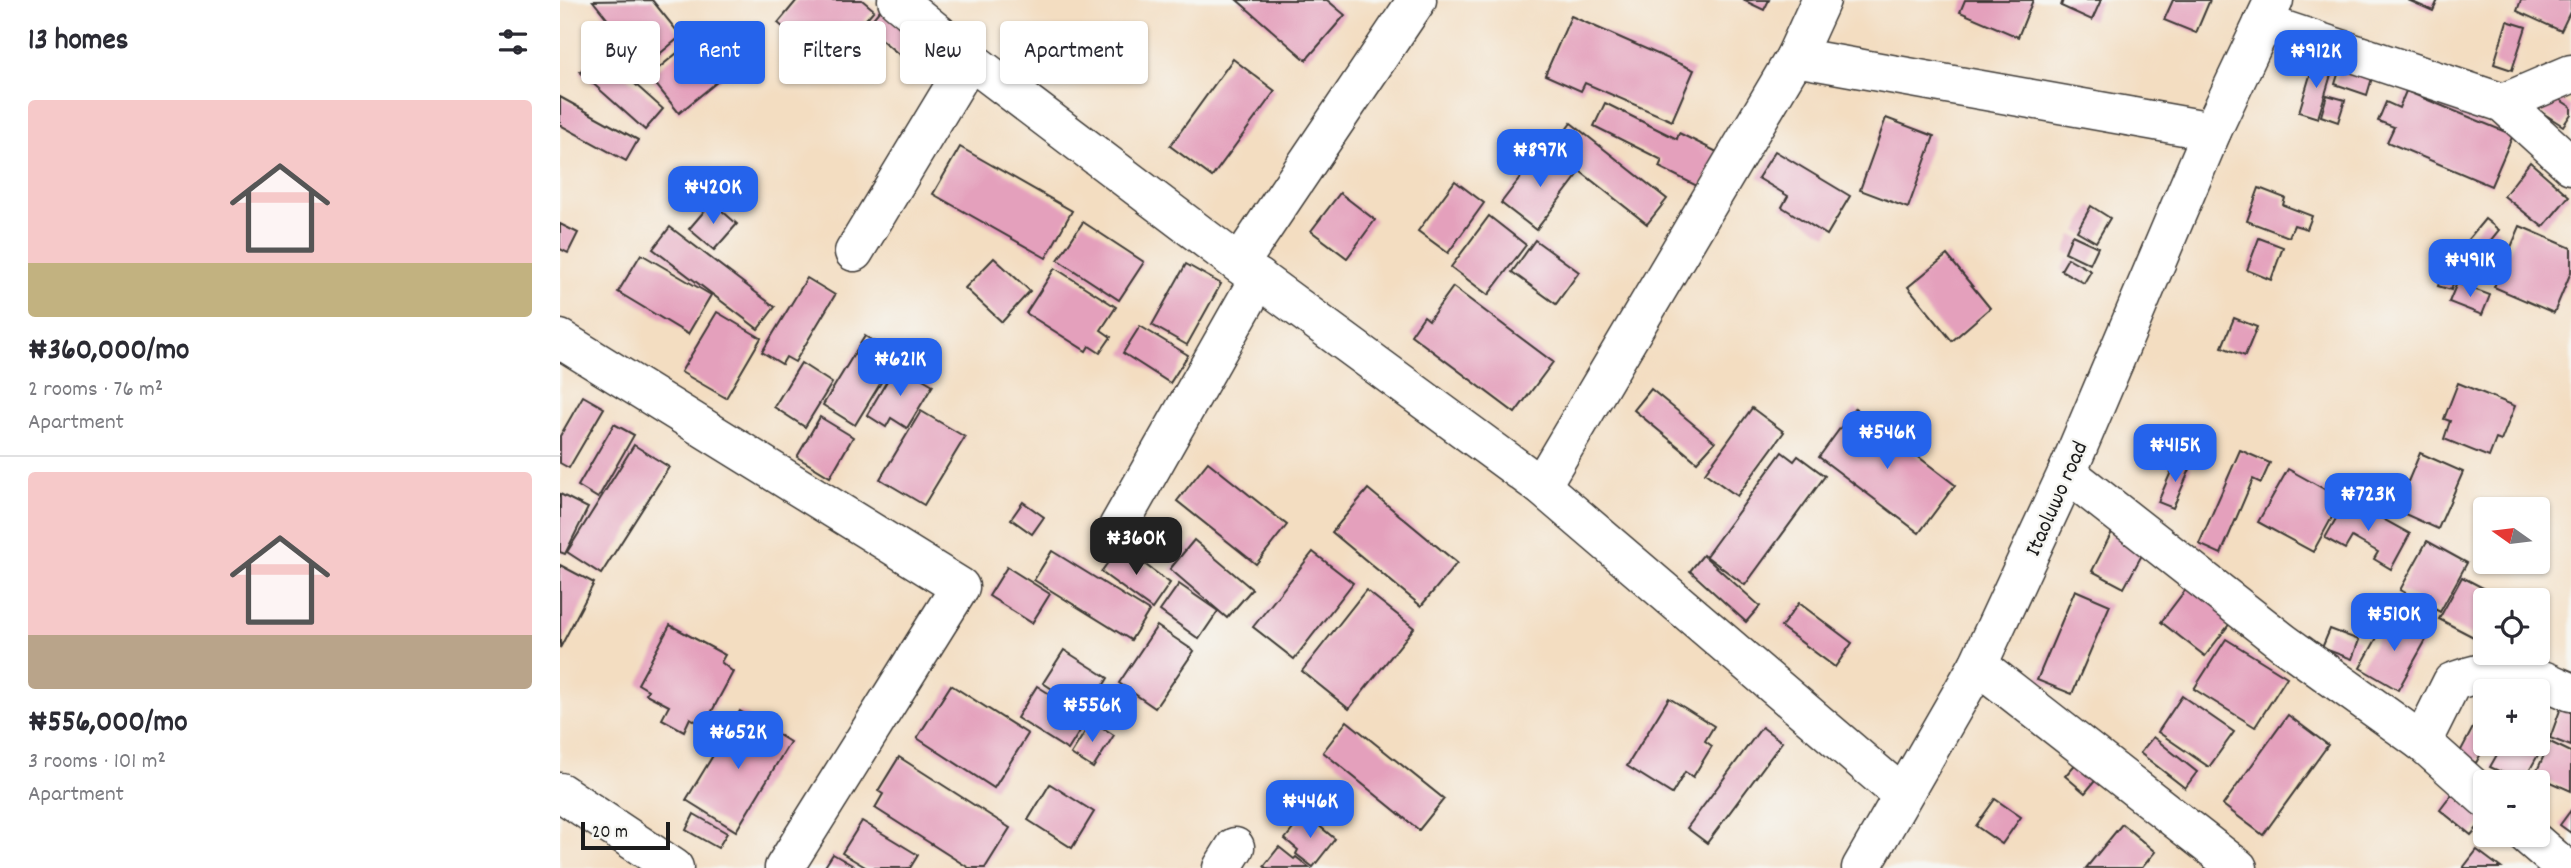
<!DOCTYPE html>
<meta charset="utf-8">
<style>
body{margin:0;font-family:Dekko,sans-serif;background:#f2f2f3;color:#2b2b33;height:100vh;display:flex;flex-direction:column;font-size:26px;white-space:nowrap}
*{box-sizing:border-box;margin:0}
p{font-size:23px;color:#7c7c81}
.icon{flex:none;width:38px;height:38px;fill:none;stroke:currentColor;stroke-width:2;stroke-linecap:round;stroke-linejoin:round}
.map{position:relative;flex:1;overflow:hidden}
.panel{display:flex;flex-direction:column;background:#fff;width:560px}
.panel>*{flex:none}
.guide{position:absolute;left:21px;top:21px;width:665px;height:63px;display:flex;gap:14px}
.needle{width:46px;rotate:284deg}
.tools{position:absolute;left:1913px;top:497px;display:grid;gap:14px}
.tools a{display:grid;place-items:center;width:77px;height:77px;border-radius:7px;background:#fff;box-shadow:0 2px 5px #0004;font-size:35px}
.scale{position:absolute;left:21px;bottom:18px;width:89px;box-sizing:border-box;padding-left:7px;border:4px solid #1c1c1c;border-top:0;font-size:19px;line-height:24px;white-space:nowrap;color:#1c1c1c;-webkit-text-stroke:5px #f6f6f2;paint-order:stroke}
.price{position:absolute;translate:-50% -60px;padding:0 16px;border-radius:14px;background:#2563eb;color:#fff;font-size:23px;line-height:46px;filter:drop-shadow(0 2px 4px #0008)}
.price::after{content:'';position:absolute;left:50%;top:42px;width:21px;height:16px;margin-left:-10px;background:inherit;clip-path:polygon(0 0,100% 0,50% 100%)}
.price.on{background:#222;color:#fff}
ul{padding:0;list-style:none}
li{display:grid;align-content:center;gap:14px;height:371px;padding:0 28px}
li+li{border-top:2px solid #e1e1e2}
li span{display:grid;place-items:center;height:217px;border-radius:7px;color:#555}
li>.icon{margin-inline-start:auto}
span .icon{width:126px;height:126px;fill:#fffc;stroke-width:1}
li b{font-size:30px}
h2{display:flex;justify-content:space-between;align-items:center;height:84px;padding:0 28px;font-size:30px}
.tag{padding:0 24px;border-radius:7px;background:#fff;box-shadow:0 2px 5px #0004;font-size:24px;line-height:63px}
.tag.on{background:#2563eb;color:#fff}
main{display:flex;flex:1;min-height:0}
.map>svg:first-child{display:block}
</style>
<main>
<section class="panel">
<h2>13 homes<svg class="icon" aria-label="filters" viewBox="0 0 24 24"><path d="M4 7h16M4 17h16"/><circle cx="9" cy="7" r="2"/><circle cx="15" cy="17" r="2"/></svg></h2>
<ul>
<li><span style="background:linear-gradient(#f6c9c9 75%,#c2b280 0)"><svg class="icon" aria-label="home" viewBox="0 0 24 24"><path d="M3 11l9-7 9 7M6 9v11h12V9"/></svg></span><div><b>₦360,000/mo</b><p>2 rooms · 76 m²</p><p>Apartment</p></div></li>
<li><span style="background:linear-gradient(#f6c9c9 75%,#b9a48a 0)"><svg class="icon" aria-label="home" viewBox="0 0 24 24"><path d="M3 11l9-7 9 7M6 9v11h12V9"/></svg></span><div><b>₦556,000/mo</b><p>3 rooms · 101 m²</p><p>Apartment</p></div></li>
</ul>
</section>
<div class="map">
<svg width="2011" height="868" viewBox="0 0 2011 868">
<rect width="100%" height="100%" fill="#f6f6f2"/>
<filter id="ink" filterUnits="userSpaceOnUse"><feTurbulence type="fractalNoise" baseFrequency=".0143" numOctaves="2"/><feDisplacementMap in="SourceGraphic" scale="14" xChannelSelector="R" yChannelSelector="G"/><feConvolveMatrix kernelMatrix="1 2 1 2 8 2 1 2 1" color-interpolation-filters="sRGB"/></filter>
<filter id="wash" filterUnits="userSpaceOnUse"><feTurbulence type="fractalNoise" baseFrequency=".00686" numOctaves="4" result="noise"/><feDisplacementMap in="SourceGraphic" scale="28" xChannelSelector="R" yChannelSelector="G"/><feGaussianBlur stdDeviation="1.57" result="paint"/><feColorMatrix in="noise" values="0 0 0 0 0 0 0 0 0 0 0 0 0 0 0 0 0 1.4 0 .05"/><feComposite in="paint" operator="in"/></filter>
<g filter="url(#wash)">
<rect width="100%" height="100%" fill="#f3ddc1"/>
<g id="blocks">
<g fill="#e4a0bc">
<path d="M92 0 121 36 85 66 33 1Z"/>
<path d="M237 0H302L314 10 301 25 308 31 287 56 281 51 268 67 218 23Z"/>
<path d="M677 0H767L785 15 746 60Z"/>
<path d="M1183 0H1209L1204 10Z"/>
<path d="M1405 0H1473L1458 37 1400 12Z"/>
<path d="M1503 0H1541L1532 20 1501 6Z"/>
<path d="M1613 0H1650L1636 33 1604 20Z"/>
<path d="M1848 0H1878L1873 11Z"/>
<path d="M1961 0H2011V10L2001 31 1957 11Z"/>
<path d="M324 5 360 33 341 56 306 27Z"/>
<path d="M1011 16 1134 70 1112 121 1025 83 1021 91 985 75Z"/>
<path d="M1947 21 1966 27 1952 70 1934 64Z"/>
<path d="M138 36 168 73 119 113 89 76Z"/>
<path d="M38 51 103 109 85 130 20 72Z"/>
<path d="M673 59 715 91 652 177 610 146Z"/>
<path d="M1754 62 1773 68 1758 118 1739 112Z"/>
<path d="M1780 68 1812 78 1807 95 1775 84Z"/>
<path d="M1985 90 2011 107V114L2003 126 1975 108Z"/>
<path d="M1846 91 1953 135 1931 186 1827 142 1834 127 1818 121 1826 102 1839 108Z"/>
<path d="M1767 95 1785 100 1778 122 1761 116Z"/>
<path d="M0 97 78 140 66 161 0 125Z"/>
<path d="M1045 103 1117 139 1119 133 1159 153 1141 188 1099 167 1102 160 1034 126Z"/>
<path d="M1326 118 1374 136 1348 208 1300 190Z"/>
<path d="M1011 123 1107 199 1087 224 992 149Z"/>
<path d="M400 147 512 211 486 258 373 194Z"/>
<path d="M983 148 1018 175 976 230 941 203Z"/>
<path d="M1215 151 1290 196 1267 235 1222 207 1228 196 1198 178Z"/>
<path d="M1970 162 2009 196 1983 227 1944 196Z"/>
<path d="M895 181 924 203 888 253 858 231Z"/>
<path d="M1699 188 1725 198 1723 205 1752 216 1747 229 1734 225 1729 237 1687 221Z"/>
<path d="M780 193 815 220 787 258 751 231Z"/>
<path d="M152 202 177 224 154 250 129 229Z"/>
<path d="M1531 206 1550 218 1536 242 1517 231Z"/>
<path d="M929 216 966 245 928 295 891 267Z"/>
<path d="M1925 219 1939 230 1910 266 1896 254Z"/>
<path d="M523 222 584 262 559 300 498 260Z"/>
<path d="M0 224 18 233 8 253 0 249Z"/>
<path d="M1960 226 2011 248V272L1994 313 1934 287Z"/>
<path d="M110 227 215 307 198 329 93 249Z"/>
<path d="M1512 235 1538 247 1530 264 1505 252Z"/>
<path d="M1699 238 1723 247 1711 280 1687 270Z"/>
<path d="M975 240 1019 272 996 304 952 272Z"/>
<path d="M81 254 151 295 128 334 58 292Z"/>
<path d="M1387 255 1430 308 1392 341 1348 287Z"/>
<path d="M434 258 470 291 442 322 405 288Z"/>
<path d="M1508 258 1531 271 1524 283 1501 270Z"/>
<path d="M626 264 661 284 627 345 592 325Z"/>
<path d="M495 268 556 307 541 330 551 337 540 353 529 346 526 351 466 313Z"/>
<path d="M1883 270 1896 274 1891 290 1878 286Z"/>
<path d="M247 278 275 295 235 362 226 357 222 364 202 352Z"/>
<path d="M1897 283 1930 295 1922 315 1889 302Z"/>
<path d="M893 287 993 362 955 413 851 335 864 316 869 320Z"/>
<path d="M157 312 201 338 166 398 121 372Z"/>
<path d="M1674 318 1697 327 1685 356 1662 347Z"/>
<path d="M580 326 628 355 610 383 563 353Z"/>
<path d="M305 336 337 356 295 425 263 405Z"/>
<path d="M241 363 272 383 245 427 214 407Z"/>
<path d="M337 364 373 385 347 428 331 418 326 427 307 415Z"/>
<path d="M1898 383 1955 406 1941 441 1936 439 1929 457 1884 439 1890 421 1884 419Z"/>
<path d="M1091 389 1155 442 1137 462 1074 410Z"/>
<path d="M23 396 44 408 9 468 0 463V436Z"/>
<path d="M1192 408 1224 432 1177 496 1145 473Z"/>
<path d="M1295 408 1395 485 1359 533 1259 457Z"/>
<path d="M361 411 405 437 364 505 320 479Z"/>
<path d="M260 417 293 437 270 477 237 457Z"/>
<path d="M54 424 74 435 38 498 18 486Z"/>
<path d="M74 445 109 467 41 574 7 552Z"/>
<path d="M1680 450 1710 463 1701 483 1693 479 1661 554 1639 544Z"/>
<path d="M1222 452 1234 461 1238 456 1265 476 1185 585 1146 556Z"/>
<path d="M1860 453 1903 472 1878 529 1836 510Z"/>
<path d="M1616 460 1631 467 1613 508 1598 502Z"/>
<path d="M648 462 727 525 696 564 617 501Z"/>
<path d="M1728 469 1782 499 1753 552 1698 522Z"/>
<path d="M808 489 897 563 861 606 772 532Z"/>
<path d="M0 494 28 508 5 554 0 552Z"/>
<path d="M1787 499 1850 534 1831 569 1814 559 1818 552 1792 537 1785 549 1765 538Z"/>
<path d="M463 502 484 517 472 534 451 519Z"/>
<path d="M1555 526 1588 544 1564 588 1532 571Z"/>
<path d="M634 540 692 589 667 618 610 569Z"/>
<path d="M1867 541 1907 563 1880 612 1840 590Z"/>
<path d="M560 546 610 583 592 609 541 572Z"/>
<path d="M492 551 589 611 571 640 474 580Z"/>
<path d="M753 552 793 583 734 659 693 627Z"/>
<path d="M1143 555 1200 606 1186 622 1130 571Z"/>
<path d="M0 565 34 583 0 648Z"/>
<path d="M447 567 490 594 472 623 429 596Z"/>
<path d="M1902 577 1946 600H1925V643L1879 619Z"/>
<path d="M619 584 658 611 639 639 600 611Z"/>
<path d="M1630 584 1674 618 1645 656 1601 622Z"/>
<path d="M806 590 854 628 789 709 742 671Z"/>
<path d="M1515 590 1550 605 1512 694 1477 680Z"/>
<path d="M1239 603 1292 643 1275 667 1221 627Z"/>
<path d="M1829 616 1867 638 1838 690 1800 668Z"/>
<path d="M110 625 165 655 161 662 173 672 144 726 130 718 124 731 102 719 109 706 86 694 88 690 78 684Z"/>
<path d="M597 626 634 651 595 708 559 683Z"/>
<path d="M1770 629 1799 640 1792 659 1762 648Z"/>
<path d="M1666 639 1727 677 1695 727 1634 689Z"/>
<path d="M504 650 548 678 527 712 483 683Z"/>
<path d="M391 685 468 734 434 788 357 738Z"/>
<path d="M477 686 528 718 508 750 457 718Z"/>
<path d="M1622 696 1674 732 1649 767 1598 732Z"/>
<path d="M1109 698 1154 726 1145 741 1152 746 1133 777 1125 772 1112 794 1067 766Z"/>
<path d="M2003 702 2011 705V746L1990 738Z"/>
<path d="M1925 705 1926 744 1916 763 1899 754Z"/>
<path d="M180 711 230 742 176 831 126 800Z"/>
<path d="M1728 715 1768 745 1703 835 1663 805Z"/>
<path d="M532 721 554 735 533 768 511 754Z"/>
<path d="M787 721 884 799 859 830 763 752Z"/>
<path d="M1202 727 1222 742 1147 843 1127 828Z"/>
<path d="M1593 737 1637 772 1625 788 1580 753Z"/>
<path d="M1990 742 2011 752V791L1975 775Z"/>
<path d="M1943 744 1983 746 1963 782 1930 767Z"/>
<path d="M339 757 450 828 425 868H409L315 808 323 794 318 791Z"/>
<path d="M1520 759 1539 776 1525 793 1505 776Z"/>
<path d="M490 784 534 812 512 848 468 820Z"/>
<path d="M1893 793 1925 819 1911 835 1880 810Z"/>
<path d="M1435 799 1461 817 1442 844 1416 826Z"/>
<path d="M2011 810V833L2000 825Z"/>
<path d="M134 814 167 833 158 848 126 830Z"/>
<path d="M745 814 775 839 753 867 736 854 738 850 725 839Z"/>
<path d="M302 821 358 855 350 868H307L282 853Z"/>
<path d="M1562 824 1595 852 1582 868H1526Z"/>
<path d="M719 847 734 859 736 857 750 868H706L704 866Z"/>
<path d="M1917 850 1941 868H1903Z"/>
<path d="M273 854 297 868H264Z"/>
</g>
</g>
</g>
<g filter="url(#ink)">
<use href="#blocks" fill-opacity="0" stroke="#3c3935" stroke-width="2"/>
<g fill="none" stroke-linecap="round" stroke-linejoin="round">
<defs>
<g id="minor">
<path d="M337 0 410 60 679 264 981 486 1342 795"/>
<path d="M1261 0 1235 57 1652 131"/>
<path d="M1703 23 1943 103 2011 165"/>
<path d="M1943 103 2011 74"/>
<path d="M294 252 410 60"/>
<path d="M679 264 857 0"/>
<path d="M0 339 400 587 224 868"/>
<path d="M1507 473 1724 643 1862 742 1925 798"/>
<path d="M981 486 1235 57"/>
<path d="M558 527 699 278"/>
<path d="M1418 665 1678 868"/>
<path d="M1862 742 1892 682C1948 662 1959 670 2011 692"/>
<path d="M0 792 114 868"/>
<path d="M1967 835 2005 868"/>
<path d="M662 868 675 847"/>
<path d="M1301 868 1418 665 1507 473 1652 131 1714 0"/>
</g>
</defs>
<use href="#minor" stroke="#3c3935" stroke-width="41"/>
<use href="#minor" stroke="#fff" stroke-width="38"/>
</g>
</g>
<g text-anchor="middle" stroke-width="5" stroke-linejoin="round" paint-order="stroke">
<g font-size="23" fill="#1c1c1c" stroke="#f6f6f2">
<text transform="translate(1495 498) rotate(-66)" y="8">Itaoluwo road</text>
</g>
</g>
</svg>
<div class="tools">
<a><svg class="needle" viewBox="-14 -14 28 28"><path d="M0-13l5 13h-10z" fill="#e53935"/><path d="M0 13l5-13h-10z" fill="#7c7c81"/></svg></a>
<a><svg class="icon" aria-label="locate" viewBox="0 0 24 24"><circle cx="12" cy="12" r="6"/><path d="M12 2v4M12 18v4M2 12h4M18 12h4"/></svg></a>
<a>+</a>
<a>−</a>
</div>
<div class="scale">20 m</div>
<b class="price" style="left:1756px;top:90px">₦912K</b>
<b class="price" style="left:980px;top:189px">₦897K</b>
<b class="price" style="left:153px;top:226px">₦420K</b>
<b class="price" style="left:1910px;top:299px">₦491K</b>
<b class="price" style="left:340px;top:398px">₦621K</b>
<b class="price" style="left:1327px;top:471px">₦546K</b>
<b class="price" style="left:1615px;top:484px">₦415K</b>
<b class="price" style="left:1808px;top:533px">₦723K</b>
<b class="price on" style="left:576px;top:577px">₦360K</b>
<b class="price" style="left:1834px;top:653px">₦510K</b>
<b class="price" style="left:532px;top:744px">₦556K</b>
<b class="price" style="left:178px;top:771px">₦652K</b>
<b class="price" style="left:750px;top:840px">₦446K</b>
<div class="guide">
<a class="tag">Buy</a>
<a class="tag on">Rent</a>
<a class="tag">Filters</a>
<a class="tag">New</a>
<a class="tag">Apartment</a>
</div>
</div>
</main>
